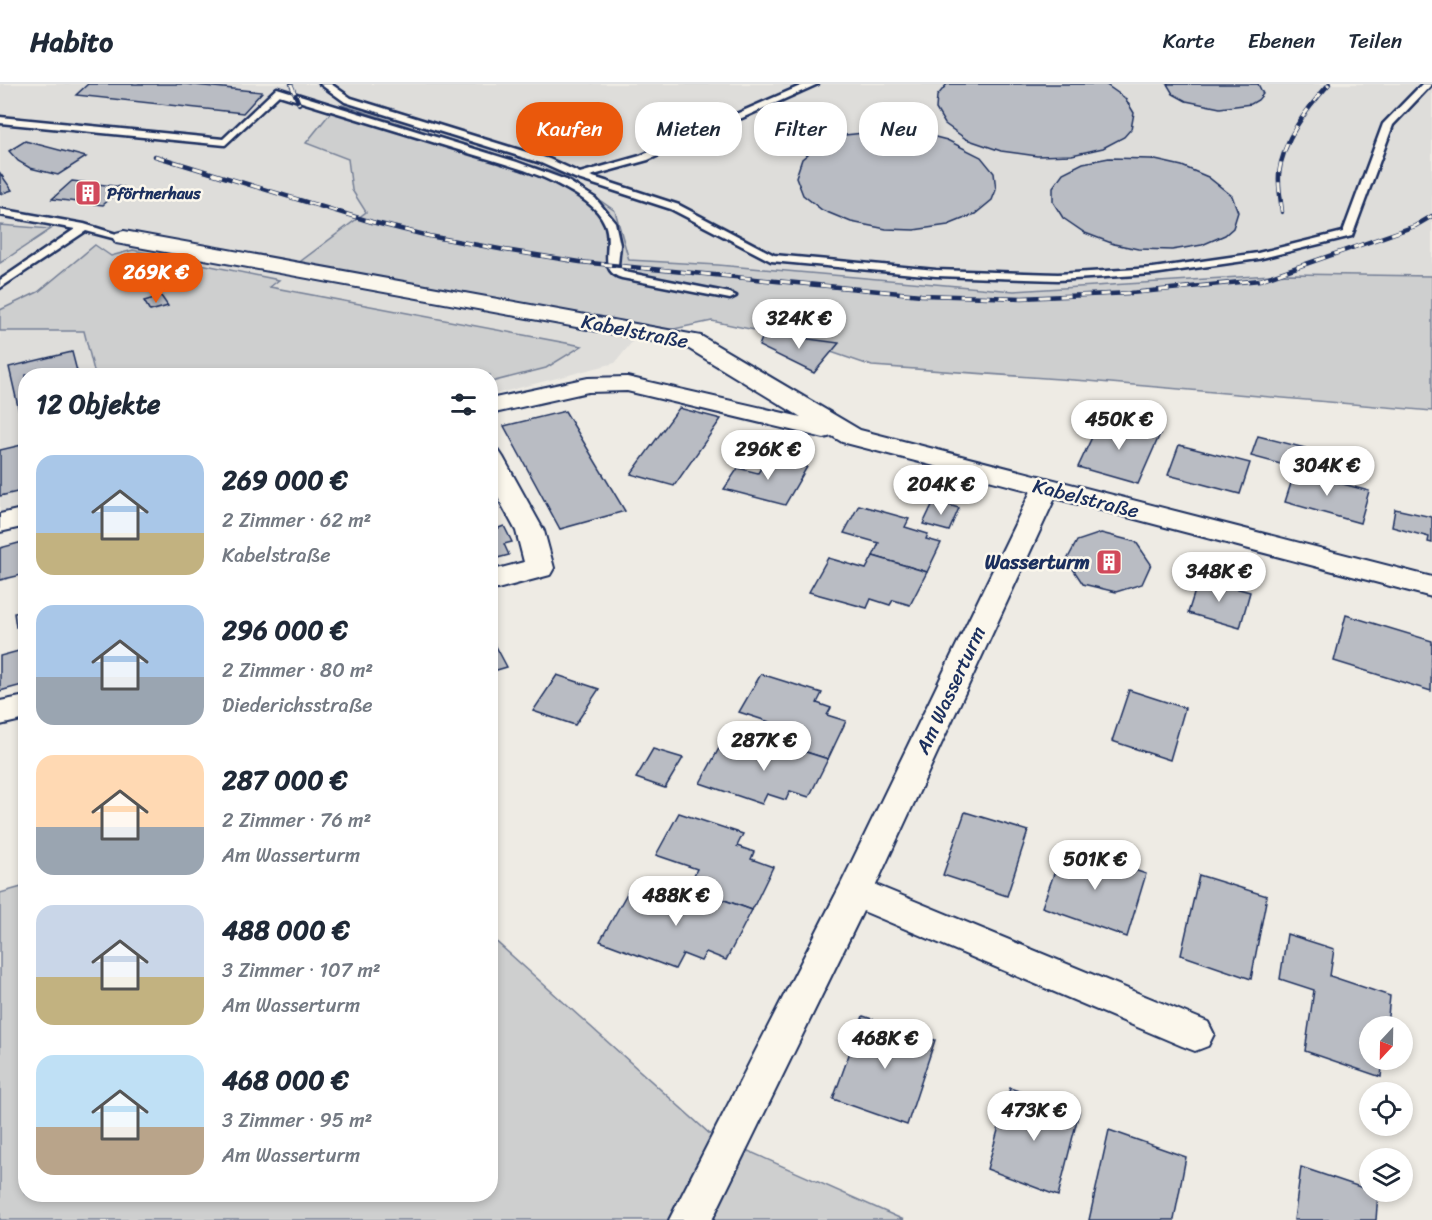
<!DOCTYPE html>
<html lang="de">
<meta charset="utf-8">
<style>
body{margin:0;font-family:Sriracha,sans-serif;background:#f2f2f3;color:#1f2937;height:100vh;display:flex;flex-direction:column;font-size:22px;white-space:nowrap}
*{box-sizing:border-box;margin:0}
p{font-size:20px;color:#747a83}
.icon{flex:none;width:33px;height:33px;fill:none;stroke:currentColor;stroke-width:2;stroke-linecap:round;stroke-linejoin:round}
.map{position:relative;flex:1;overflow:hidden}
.details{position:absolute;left:18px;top:284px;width:480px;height:834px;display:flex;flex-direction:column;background:#fff;border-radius:24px;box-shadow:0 3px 9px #0003}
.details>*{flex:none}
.guide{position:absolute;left:516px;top:18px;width:570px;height:54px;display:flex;gap:12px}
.needle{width:39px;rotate:202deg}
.tools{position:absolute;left:1359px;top:932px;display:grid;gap:12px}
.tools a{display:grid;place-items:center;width:54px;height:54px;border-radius:50%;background:#fff;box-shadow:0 3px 9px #0003;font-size:30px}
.price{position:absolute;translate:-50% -51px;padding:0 14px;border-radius:21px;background:#fff;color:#222;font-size:20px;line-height:39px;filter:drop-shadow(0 2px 3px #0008)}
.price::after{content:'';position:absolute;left:50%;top:36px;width:18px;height:14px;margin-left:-9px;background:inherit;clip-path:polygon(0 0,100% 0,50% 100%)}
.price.selected{background:#ea580c;color:#fff}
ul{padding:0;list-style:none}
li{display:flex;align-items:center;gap:18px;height:150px;padding:0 18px}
li span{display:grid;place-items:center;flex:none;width:168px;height:120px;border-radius:18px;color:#555}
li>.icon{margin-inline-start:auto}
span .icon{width:72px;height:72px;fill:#fffc;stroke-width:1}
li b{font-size:26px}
h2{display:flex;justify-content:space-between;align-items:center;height:72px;padding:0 18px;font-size:26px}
.chip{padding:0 21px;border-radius:24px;background:#fff;box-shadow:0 3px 9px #0003;font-size:21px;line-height:54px}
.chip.selected{background:#ea580c;color:#fff}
header{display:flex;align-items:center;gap:36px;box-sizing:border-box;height:84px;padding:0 30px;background:#fff;border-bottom:2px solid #e0e1e3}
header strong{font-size:28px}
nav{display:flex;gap:33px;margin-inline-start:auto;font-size:21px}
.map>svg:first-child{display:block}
</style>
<header>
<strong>Habito</strong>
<nav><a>Karte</a><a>Ebenen</a><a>Teilen</a></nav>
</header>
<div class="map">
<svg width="1432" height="1136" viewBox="0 0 1432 1136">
<rect width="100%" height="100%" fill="#eeebe4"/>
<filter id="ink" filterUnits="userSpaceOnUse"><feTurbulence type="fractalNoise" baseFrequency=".0167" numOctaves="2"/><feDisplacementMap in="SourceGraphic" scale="12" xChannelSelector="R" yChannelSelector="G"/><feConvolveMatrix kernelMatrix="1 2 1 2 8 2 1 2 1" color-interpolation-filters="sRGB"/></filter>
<g filter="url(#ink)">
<path fill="#deddda" d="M0 0H1432V192L1289 190 1014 207 629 176 615 127 348 75 352 106 366 128 286 189 636 253 615 279 491 311 490 291H26L25 424 0 430Z"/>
<g fill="#cecfcf" stroke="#747f96" stroke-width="1.5">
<path d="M342 21 565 92 615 127 629 176 718 181 1014 207 1289 190 1432 192V327L1088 297 872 282 787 253 712 237 636 253 285 189 366 128 352 106 348 75 306 59 331 28Z"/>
<path d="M0 141 51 145 0 179Z"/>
<path d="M95 161 111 172 133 166 279 196 270 203 582 262 546 284 491 298 490 291H95L84 247H0V226L38 208Z"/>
<path d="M25 802 26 1110H490L491 853 710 1050 904 1136H0V809Z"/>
</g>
<g fill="#b9bcc3" stroke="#1b2f5e" stroke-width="1.5">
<path d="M88 0H185L262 8 243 29 76 11Z"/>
<path d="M947 0H1105L1125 14 1134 29 1131 45 1124 53 1103 64 1072 71 1037 72 1001 67 966 55 945 40 936 25 937 12Z"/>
<path d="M1167 0H1258L1263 10 1258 16 1251 20 1220 24 1186 17 1173 10Z"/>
<path d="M882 47 916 48 947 56 981 73 994 89 996 106 992 116 975 130 948 141 914 146 886 145 851 138 822 126 803 111 796 93 802 75 819 61 845 51Z"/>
<path d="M25 57 86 73 58 91 30 84 18 77 9 67Z"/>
<path d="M1109 74 1151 75 1182 82 1208 93 1232 112 1238 128 1233 144 1225 151 1202 161 1172 166 1138 165 1114 160 1085 149 1063 134 1053 118V103L1063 89 1083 79Z"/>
<path d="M0 89 12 106 0 110Z"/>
<path d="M72 97 123 103 103 121 52 115Z"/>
<path d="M161 212 168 222 150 227 144 217Z"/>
<path d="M764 249 839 259 814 289 759 262Z"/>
<path d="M72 268 78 291H26L24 349 9 283Z"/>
<path d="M679 324 721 335 674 402 631 390Z"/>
<path d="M565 327 625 427 560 445 504 342Z"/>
<path d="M1101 334 1160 350 1138 400 1078 383Z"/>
<path d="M1258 352 1305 364 1299 385 1251 372Z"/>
<path d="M26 360V406L0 412V366Z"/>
<path d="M1179 361 1250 379 1240 410 1168 391Z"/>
<path d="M768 373 807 383 785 421 724 405 738 384 758 389Z"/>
<path d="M1295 387 1369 407 1360 439 1285 418Z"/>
<path d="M934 417 959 424 949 447 923 440Z"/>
<path d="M859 421 909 435 905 443 928 450 926 455 941 459 927 488 873 472 879 459 844 449Z"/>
<path d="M1395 425 1432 433V459L1428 458 1429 453 1392 443Z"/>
<path d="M494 440 496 445 504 442 512 458 504 460 509 471 490 476V441Z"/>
<path d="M1101 449 1136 458 1151 480 1142 500 1116 508 1083 500 1067 476 1077 457Z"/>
<path d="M26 457V490L0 496V464Z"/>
<path d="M873 472 927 488 910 521 893 516 890 521 871 515 867 524 809 508 828 474 866 485Z"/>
<path d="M1199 494 1250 508 1240 544 1188 529Z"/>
<path d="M26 527V559L23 541 16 543 14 529Z"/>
<path d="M1346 531 1432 557 1431 607 1334 577Z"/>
<path d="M490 551 507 583 490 588Z"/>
<path d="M26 565V600L0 607V572Z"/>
<path d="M761 590 822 609 817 619 831 624 827 631 846 637 828 675 768 656 776 640 739 628Z"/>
<path d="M557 591 599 605 575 641 533 627Z"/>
<path d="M1129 606 1185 624 1170 676 1112 657Z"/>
<path d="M768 656 828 675 809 713 790 707 786 716 767 710 762 720 700 699 722 659 759 671Z"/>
<path d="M653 665 683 674 665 704 636 694Z"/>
<path d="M965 728 1028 747 1007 812 943 791Z"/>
<path d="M679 729 743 750 737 762 754 768 751 775 773 783 752 826 688 803 697 785 656 771Z"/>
<path d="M1064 762 1146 790 1127 853 1042 823Z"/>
<path d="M1199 791 1267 812 1251 895 1181 871Z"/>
<path d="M688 803 752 826 726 876 706 868 701 877 683 870 675 885 600 857 629 806 678 824Z"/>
<path d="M1287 850 1334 865 1330 892 1390 912 1387 942H1370V975H1383L1381 993 1305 967 1314 906 1280 895Z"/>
<path d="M863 932 935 956 907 1041 833 1015Z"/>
<path d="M1010 1004 1079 1028 1058 1112 987 1085Z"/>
<path d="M1109 1046 1186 1073 1174 1136H1089Z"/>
<path d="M1301 1083 1378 1109 1376 1136H1294Z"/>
</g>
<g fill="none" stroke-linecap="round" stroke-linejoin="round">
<defs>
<g id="lane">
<path d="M320 0H331L351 14 549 75 580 89 640 72 805 0H818L648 76 590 92 679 121 774 171 936 186 1058 190 1153 184 1258 169 1343 148 1383 40 1422 0H1432L1393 41 1352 152 1258 175 1153 190 1058 196 936 192 771 177 671 125 575 94 541 79 345 18Z"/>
<path d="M277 4 517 78 566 96 595 114 615 138 620 161 618 181 625 188 730 209 736 212 730 215 622 194C596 187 614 161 605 140 598 122 576 110 561 102 533 86 493 77 462 67 401 48 340 30 279 11L225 61 0 39V33L223 55Z"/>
<path d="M0 125 84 140 129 154 124 157 86 147 0 204V196L75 145 0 131Z"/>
</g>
<g id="street">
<path d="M124 147 701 252 860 346 1432 493V513L1055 414 876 801 1208 938 1214 950 1208 962 1195 967 1182 962 863 827 712 1136H669L840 802 1031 407 842 358 832 352 824 354 627 307 588 308 490 330V315L588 294 627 293 801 333 686 263 116 159 113 154 116 149Z"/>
<path d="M490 365 499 367 503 373 544 447 554 484 550 491 490 507V487L524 478 516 447 490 399Z"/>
<path d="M26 424V442L0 448V430Z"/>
<path d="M26 612V635L0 641V617Z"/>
</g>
</defs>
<use href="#lane" stroke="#1b2f5e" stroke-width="5"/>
<use href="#street" stroke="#1b2f5e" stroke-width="4"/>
<use href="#lane" fill="#fbf7ec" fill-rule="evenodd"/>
<use href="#street" fill="#fbf7ec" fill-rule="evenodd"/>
<defs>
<g id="rail">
<path d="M291 0 299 20"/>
<path d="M155 72 372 138 429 152 505 166 580 178 921 211 1022 214 1131 209 1260 196 1415 142 1432 132"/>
<path d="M1282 128C1281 116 1278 103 1279 90 1283 55 1306 26 1329 0"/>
</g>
</defs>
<use href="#rail" stroke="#1b2f5e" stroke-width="4.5"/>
<use href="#rail" stroke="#fbf7ec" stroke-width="3" stroke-dasharray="10" stroke-linecap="butt"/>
</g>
</g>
<defs>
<symbol id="building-square" viewBox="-11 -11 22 22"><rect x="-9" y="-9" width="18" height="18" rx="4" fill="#d1495b" stroke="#fbf7ec"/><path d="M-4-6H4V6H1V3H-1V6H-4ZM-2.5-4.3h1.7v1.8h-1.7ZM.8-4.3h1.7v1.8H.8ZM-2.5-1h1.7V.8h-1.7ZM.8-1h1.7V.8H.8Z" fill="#fff"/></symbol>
</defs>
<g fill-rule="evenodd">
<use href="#building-square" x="73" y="94" width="30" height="30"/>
<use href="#building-square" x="1094" y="463" width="30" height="30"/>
</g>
<g text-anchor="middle" stroke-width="5" stroke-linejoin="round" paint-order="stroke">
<g font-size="16" font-weight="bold" fill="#1b2f5e" stroke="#fbf7ec" text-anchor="start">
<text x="107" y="115">Pförtnerhaus</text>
</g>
<g font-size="20" fill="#1b2f5e" stroke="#fbf7ec">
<text transform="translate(635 247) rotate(11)" y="7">Kabelstraße</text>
<text transform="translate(1086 414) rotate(14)" y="7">Kabelstraße</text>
<text transform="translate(950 606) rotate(-65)" y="7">Am Wasserturm</text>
</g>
<g font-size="20" font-weight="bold" fill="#1b2f5e" stroke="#fbf7ec" text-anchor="end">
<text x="1090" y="485">Wasserturm</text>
</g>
</g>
</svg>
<div class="tools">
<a><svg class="needle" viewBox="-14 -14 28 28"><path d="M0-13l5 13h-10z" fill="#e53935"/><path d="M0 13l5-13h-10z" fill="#747a83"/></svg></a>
<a><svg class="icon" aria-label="locate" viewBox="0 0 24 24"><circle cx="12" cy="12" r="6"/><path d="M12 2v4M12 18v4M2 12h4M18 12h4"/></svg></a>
<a><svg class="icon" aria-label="layers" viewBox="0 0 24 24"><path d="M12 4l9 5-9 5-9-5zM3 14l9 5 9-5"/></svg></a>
</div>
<b class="price selected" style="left:156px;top:220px">269K €</b>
<b class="price" style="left:799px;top:266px">324K €</b>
<b class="price" style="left:1119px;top:367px">450K €</b>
<b class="price" style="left:768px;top:397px">296K €</b>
<b class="price" style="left:1327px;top:413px">304K €</b>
<b class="price" style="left:941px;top:432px">204K €</b>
<b class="price" style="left:1219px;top:519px">348K €</b>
<b class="price" style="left:764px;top:688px">287K €</b>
<b class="price" style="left:1095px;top:807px">501K €</b>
<b class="price" style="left:676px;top:843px">488K €</b>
<b class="price" style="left:885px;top:986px">468K €</b>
<b class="price" style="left:1034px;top:1058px">473K €</b>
<div class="guide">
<a class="chip selected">Kaufen</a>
<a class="chip">Mieten</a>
<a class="chip">Filter</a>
<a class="chip">Neu</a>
</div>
<section class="details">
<h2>12 Objekte<svg class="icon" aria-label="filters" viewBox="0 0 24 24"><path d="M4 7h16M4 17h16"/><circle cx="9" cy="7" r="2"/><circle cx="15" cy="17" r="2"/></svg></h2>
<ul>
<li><span style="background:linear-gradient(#a9c7e8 65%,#c2b280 0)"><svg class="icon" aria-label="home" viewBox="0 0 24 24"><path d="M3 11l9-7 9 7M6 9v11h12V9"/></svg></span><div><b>269 000 €</b><p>2 Zimmer · 62 m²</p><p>Kabelstraße</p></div></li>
<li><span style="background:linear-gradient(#a9c7e8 60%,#9aa5b1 0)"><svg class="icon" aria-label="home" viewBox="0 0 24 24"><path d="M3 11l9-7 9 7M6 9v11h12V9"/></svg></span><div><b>296 000 €</b><p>2 Zimmer · 80 m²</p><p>Diederichsstraße</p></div></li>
<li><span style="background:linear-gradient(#ffd9b3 60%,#9aa5b1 0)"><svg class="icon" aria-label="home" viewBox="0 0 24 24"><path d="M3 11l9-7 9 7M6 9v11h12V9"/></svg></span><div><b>287 000 €</b><p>2 Zimmer · 76 m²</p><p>Am Wasserturm</p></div></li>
<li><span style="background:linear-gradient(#c9d6e8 60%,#c2b280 0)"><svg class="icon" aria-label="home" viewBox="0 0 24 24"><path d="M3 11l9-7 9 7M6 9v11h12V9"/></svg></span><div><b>488 000 €</b><p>3 Zimmer · 107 m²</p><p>Am Wasserturm</p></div></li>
<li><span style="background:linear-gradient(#bfe0f5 60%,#b9a48a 0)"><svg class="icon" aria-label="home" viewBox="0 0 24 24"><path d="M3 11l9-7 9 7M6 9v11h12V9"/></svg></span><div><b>468 000 €</b><p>3 Zimmer · 95 m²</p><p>Am Wasserturm</p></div></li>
</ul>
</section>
</div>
